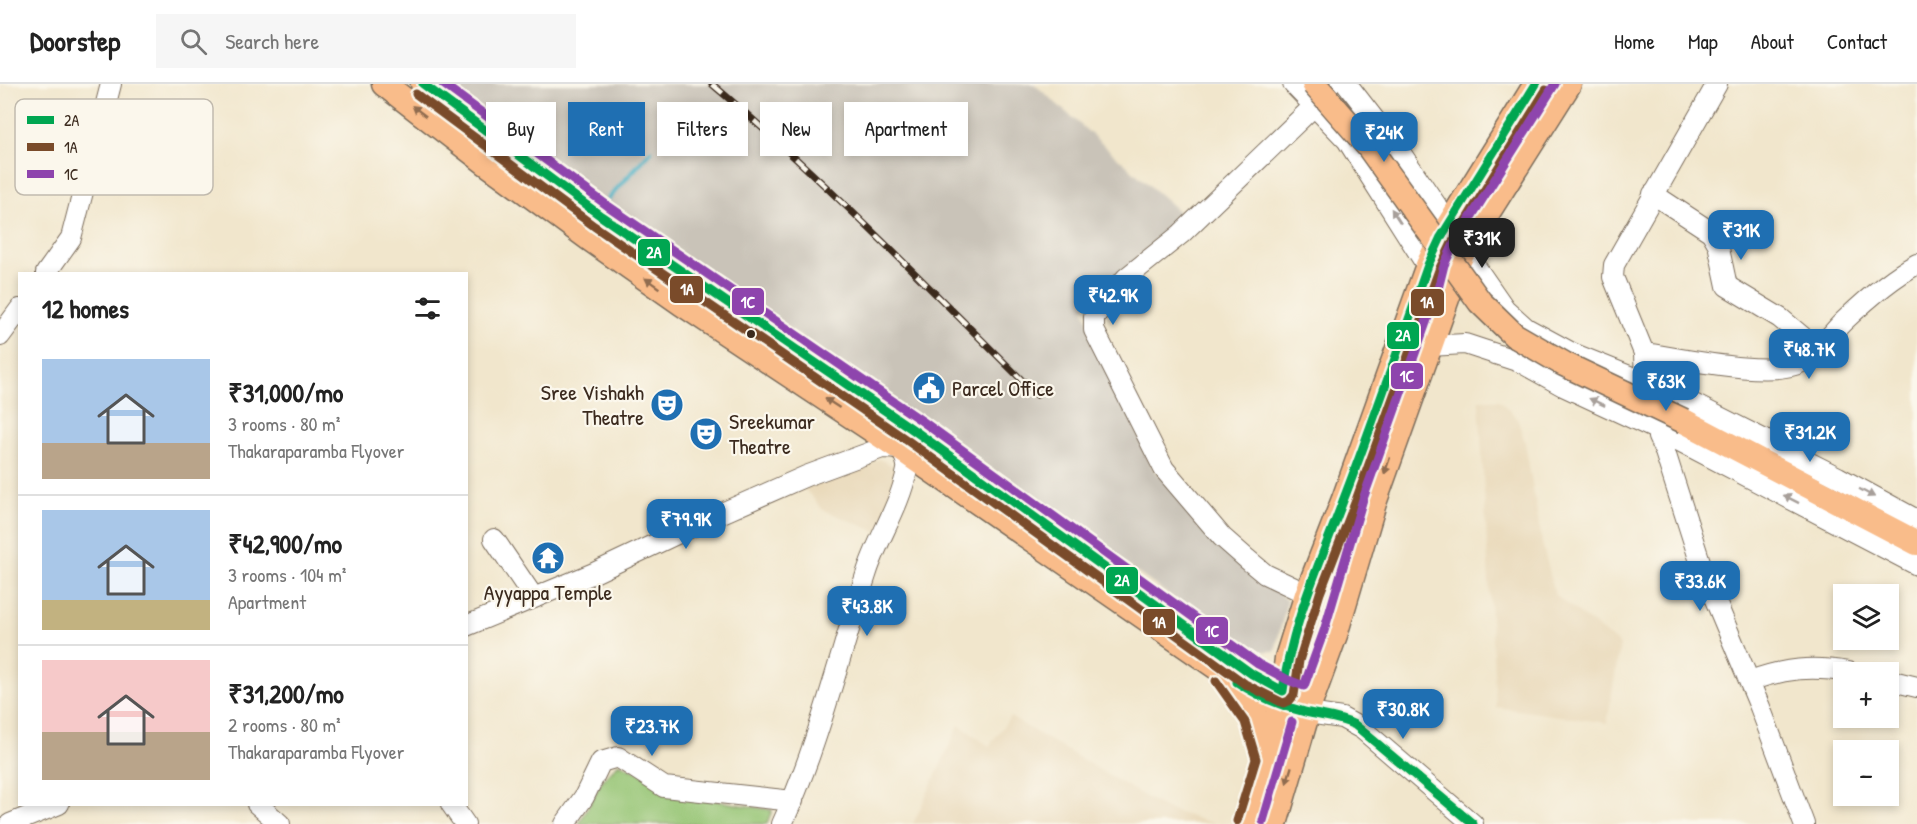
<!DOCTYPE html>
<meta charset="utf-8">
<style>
body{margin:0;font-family:"Patrick Hand",sans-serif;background:#f6f6f6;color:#222;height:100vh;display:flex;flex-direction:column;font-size:22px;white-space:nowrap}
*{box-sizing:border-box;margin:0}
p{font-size:20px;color:#767676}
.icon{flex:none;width:33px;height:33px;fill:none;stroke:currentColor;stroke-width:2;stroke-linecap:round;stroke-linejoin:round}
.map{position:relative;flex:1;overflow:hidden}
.side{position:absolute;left:18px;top:188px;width:450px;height:534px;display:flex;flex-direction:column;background:#fff;border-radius:0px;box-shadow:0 3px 9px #0003}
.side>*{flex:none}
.banner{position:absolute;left:486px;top:18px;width:570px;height:54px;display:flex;gap:12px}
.tools{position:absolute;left:1833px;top:500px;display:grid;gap:12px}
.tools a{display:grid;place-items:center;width:66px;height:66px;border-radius:0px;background:#fff;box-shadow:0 3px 9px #0003;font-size:30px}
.price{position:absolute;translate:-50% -51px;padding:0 14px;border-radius:12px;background:#1f6fb2;color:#fff;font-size:20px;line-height:39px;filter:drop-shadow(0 2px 3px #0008)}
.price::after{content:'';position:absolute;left:50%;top:36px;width:18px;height:14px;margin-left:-9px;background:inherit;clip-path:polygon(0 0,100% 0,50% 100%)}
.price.on{background:#222;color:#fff}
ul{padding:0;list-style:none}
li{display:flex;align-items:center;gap:18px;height:150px;padding:0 24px}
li+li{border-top:2px solid #e0e0e0}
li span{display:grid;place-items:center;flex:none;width:168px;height:120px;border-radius:0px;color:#555}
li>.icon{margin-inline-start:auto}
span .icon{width:72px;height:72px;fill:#fffc;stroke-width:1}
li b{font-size:26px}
h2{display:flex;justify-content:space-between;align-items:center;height:72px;padding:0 24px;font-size:26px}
.chip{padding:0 21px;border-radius:0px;background:#fff;box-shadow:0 3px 9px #0003;font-size:21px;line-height:54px}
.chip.on{background:#1f6fb2;color:#fff}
header{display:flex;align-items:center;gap:36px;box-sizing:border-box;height:84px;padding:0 30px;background:#fff;border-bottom:2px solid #e0e0e0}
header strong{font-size:28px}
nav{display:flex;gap:33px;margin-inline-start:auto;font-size:21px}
.search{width:420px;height:54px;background:#f6f6f6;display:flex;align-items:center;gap:15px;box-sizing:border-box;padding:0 21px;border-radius:0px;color:#767676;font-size:22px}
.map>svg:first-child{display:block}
</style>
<header>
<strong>Doorstep</strong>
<div class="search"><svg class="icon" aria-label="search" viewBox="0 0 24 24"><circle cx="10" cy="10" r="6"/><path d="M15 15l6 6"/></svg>Search here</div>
<nav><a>Home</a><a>Map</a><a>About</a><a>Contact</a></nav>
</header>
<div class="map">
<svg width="1917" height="740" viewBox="0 0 1917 740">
<rect width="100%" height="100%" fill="#fbf7ec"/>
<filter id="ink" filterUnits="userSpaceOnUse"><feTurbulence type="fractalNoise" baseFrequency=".0167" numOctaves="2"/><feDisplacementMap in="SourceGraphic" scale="12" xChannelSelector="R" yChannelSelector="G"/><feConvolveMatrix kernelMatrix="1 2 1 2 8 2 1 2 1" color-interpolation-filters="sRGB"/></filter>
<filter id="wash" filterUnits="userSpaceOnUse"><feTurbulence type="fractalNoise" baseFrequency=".008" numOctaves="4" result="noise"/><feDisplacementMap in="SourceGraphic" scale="24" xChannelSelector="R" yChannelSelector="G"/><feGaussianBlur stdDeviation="1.35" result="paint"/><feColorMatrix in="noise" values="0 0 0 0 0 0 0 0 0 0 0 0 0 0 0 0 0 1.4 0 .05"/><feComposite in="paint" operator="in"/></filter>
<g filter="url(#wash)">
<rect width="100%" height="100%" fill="#f1e6cc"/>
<g fill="#e9d9ba">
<path d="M1479 316H1499L1517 334 1525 358 1542 458 1555 511 1620 561 1607 639 1496 623Z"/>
<path d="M879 375 896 383V405L878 448 823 426 804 404Z"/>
<path d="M1010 633 1166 725 1216 740H913L959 641 989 662Z"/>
</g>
<path fill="#c9c3b8" d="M445 0H1034L1183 131 1083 225 1154 386 1252 488 1287 517 1275 567 1250 568 856 291 561 87Z"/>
<path fill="#96c574" stroke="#687849" stroke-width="1.5" d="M619 679 694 713 772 726 767 740H579L602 697Z"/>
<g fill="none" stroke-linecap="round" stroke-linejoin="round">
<path stroke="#47b1c5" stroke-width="4.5" d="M609 114 651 67"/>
</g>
</g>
<g filter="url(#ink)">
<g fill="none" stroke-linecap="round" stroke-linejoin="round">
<defs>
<g id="minor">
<path d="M1293 0 1347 56 1427 182"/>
<path d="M1347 0 1402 71 1449 140"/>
<path d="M1653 110 1711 148 1718 160 1727 202 1780 234 1818 266"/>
<path d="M1464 166 1505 225 1526 244 1572 269 1674 310 1838 393 1917 436"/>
<path d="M46 189 71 154 111 0"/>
<path d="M0 252 20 225"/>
<path d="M1429 262 1465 260 1520 278 1563 302 1662 348 1917 481"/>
<path d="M1644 269 1613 193 1614 181 1717 0"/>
<path d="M494 455 534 514"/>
<path d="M1307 510 1265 490 1247 475 1222 453 1164 385 1094 246V233L1126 194 1181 150 1315 21 1330 0"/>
<path d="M466 542 594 489 706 436 806 392 882 364 901 365"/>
<path d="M1888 596 1917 603"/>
<path d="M1750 597C1785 584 1812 582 1849 588"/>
<path d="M1308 629 1342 634 1362 645 1473 740"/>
<path d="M257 720 280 740"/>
<path d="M451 720 465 740"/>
<path d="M10 740 59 720"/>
<path d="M565 740 584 713 601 678 618 673 664 703 793 717"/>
<path d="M782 740C819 660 839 572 867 488 878 454 900 422 907 386 908 380 904 371 901 365"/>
<path d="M1804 740 1760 623 1703 487 1665 368 1658 353 1662 348 1645 298 1644 269C1680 274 1772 295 1802 278 1820 268 1830 250 1845 236 1866 216 1891 194 1917 180"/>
</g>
<g id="major">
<path d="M384 0 485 78 590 155 681 219 901 365 1251 607 1279 620 1308 629"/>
<path d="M423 0 601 132 915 347 1189 544"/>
<path d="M1684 337 1917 459"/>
<path d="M1233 599 1256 633 1267 670"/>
<path d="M1249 740 1268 675 1283 607 1287 574 1307 510 1344 415 1428 181 1441 153 1536 0"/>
<path d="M1275 740 1311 617 1335 551 1374 419 1449 209 1456 184 1464 166 1569 0"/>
</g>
</defs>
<use href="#minor" stroke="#7b6c5b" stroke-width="22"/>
<use href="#major" stroke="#7b6c5b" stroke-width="27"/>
<use href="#minor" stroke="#fff" stroke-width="20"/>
<use href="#major" stroke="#f9bc8a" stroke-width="24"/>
<defs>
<path id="rail" d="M712 0C826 97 930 205 1037 311"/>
</defs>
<use href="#rail" stroke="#3b2a1e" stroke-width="7"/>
<use href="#rail" stroke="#fbf7ec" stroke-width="4.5" stroke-dasharray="14" stroke-linecap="butt"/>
<defs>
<path id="major-bridge" d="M1314 0 1368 62 1480 218 1514 251 1564 280 1684 337"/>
</defs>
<use href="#major-bridge" stroke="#7b6c5b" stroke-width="27" stroke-linecap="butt"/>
<use href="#major-bridge" stroke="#f9bc8a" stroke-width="24"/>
<defs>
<g id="bus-1">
<path d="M423 0 601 132 915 347 1252 590 1283 607C1291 541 1320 479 1343 417 1373 339 1400 260 1428 181L1441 153 1536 0"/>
<path d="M1237 598C1258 612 1281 622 1305 628 1322 632 1339 633 1355 641L1473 740"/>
</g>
<g id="bus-2">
<path d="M416 10 594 142 908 357 1245 600 1283 619 1289 617 1294 611 1299 577 1320 509 1355 419 1439 186 1452 159 1546 6"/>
<path d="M1216 597 1245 638 1256 675 1237 737"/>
</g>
<g id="bus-3">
<path d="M443 0 608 122 922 337 1258 580 1288 596 1304 602 1324 547 1363 415 1438 205 1444 181 1454 160 1555 0"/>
<path d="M1263 737 1292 638"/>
</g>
</defs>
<use href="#bus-1" stroke="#fbf7ec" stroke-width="14"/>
<use href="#bus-2" stroke="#fbf7ec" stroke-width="14"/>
<use href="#bus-3" stroke="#fbf7ec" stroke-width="14"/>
<use href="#bus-1" stroke="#00a651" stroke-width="9"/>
<use href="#bus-2" stroke="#7a4b2a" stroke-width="9"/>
<use href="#bus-3" stroke="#8e44ad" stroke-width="9"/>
</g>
<defs><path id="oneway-solid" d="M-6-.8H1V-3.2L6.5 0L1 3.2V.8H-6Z" transform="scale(1.5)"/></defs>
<g fill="#906c4f">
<use href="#oneway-solid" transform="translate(419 27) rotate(-142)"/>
<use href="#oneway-solid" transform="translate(652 199) rotate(-145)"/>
<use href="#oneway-solid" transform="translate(832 319) rotate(-147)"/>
<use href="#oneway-solid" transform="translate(1387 382) rotate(109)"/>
<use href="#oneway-solid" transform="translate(1289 691) rotate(107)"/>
</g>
<g fill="#a79f9a">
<use href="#oneway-solid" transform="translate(1396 132) rotate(-123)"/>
<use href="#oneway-solid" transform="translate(1597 318) rotate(-155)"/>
<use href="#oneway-solid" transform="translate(1867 409) rotate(28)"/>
<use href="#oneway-solid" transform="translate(1791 415) rotate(-153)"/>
</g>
</g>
<defs>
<symbol id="civic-disc" viewBox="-11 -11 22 22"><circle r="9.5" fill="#1f6fb2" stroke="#fbf7ec"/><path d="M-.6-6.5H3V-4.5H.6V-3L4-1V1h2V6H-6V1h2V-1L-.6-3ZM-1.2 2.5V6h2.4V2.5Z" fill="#fff"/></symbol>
<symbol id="theatre-disc" viewBox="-11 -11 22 22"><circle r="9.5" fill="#1f6fb2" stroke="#fbf7ec"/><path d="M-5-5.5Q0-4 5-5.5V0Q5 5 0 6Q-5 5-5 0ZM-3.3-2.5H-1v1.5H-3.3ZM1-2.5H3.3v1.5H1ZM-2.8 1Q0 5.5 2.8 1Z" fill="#fff"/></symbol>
<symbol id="temple-disc" viewBox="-11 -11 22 22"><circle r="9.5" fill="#1f6fb2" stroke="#fbf7ec"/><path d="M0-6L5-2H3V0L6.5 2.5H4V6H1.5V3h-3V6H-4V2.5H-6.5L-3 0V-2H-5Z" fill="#fff"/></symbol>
</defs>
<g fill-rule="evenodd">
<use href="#civic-disc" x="910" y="285" width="38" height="38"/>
<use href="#theatre-disc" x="648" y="302" width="38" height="38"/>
<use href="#theatre-disc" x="687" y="331" width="38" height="38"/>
<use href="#temple-disc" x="529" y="455" width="38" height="38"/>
</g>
<circle fill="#3b2a1e" stroke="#fbf7ec" stroke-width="2" cx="751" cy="250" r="5"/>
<g text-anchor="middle" stroke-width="4.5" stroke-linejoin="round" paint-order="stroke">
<g font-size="22" fill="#3b2a1e" stroke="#fbf7ec" text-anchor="start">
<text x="952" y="312">Parcel Office</text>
<text x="644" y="316" text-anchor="end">Sree Vishakh<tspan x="644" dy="25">Theatre</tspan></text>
<text x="729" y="345">Sreekumar<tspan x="729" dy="25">Theatre</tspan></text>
<text x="548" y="516" text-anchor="middle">Ayyappa Temple</text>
</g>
</g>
<rect x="15" y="15" width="198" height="96" rx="9" fill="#fbf7ec" stroke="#c1baae" stroke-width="1.5"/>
<rect x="27" y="32" width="27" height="8" fill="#00a651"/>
<rect x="27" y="59" width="27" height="8" fill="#7a4b2a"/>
<rect x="27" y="86" width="27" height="8" fill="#8e44ad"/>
<g font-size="16" fill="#3b2a1e">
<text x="64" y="42">2A</text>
<text x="64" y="69">1A</text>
<text x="64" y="96">1C</text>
</g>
<g stroke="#fbf7ec" stroke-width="2">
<rect x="637" y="154" width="34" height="29" rx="6" fill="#00a651"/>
<rect x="669" y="191" width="35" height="29" rx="6" fill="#7a4b2a"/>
<rect x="731" y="203" width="34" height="29" rx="6" fill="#8e44ad"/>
<rect x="1410" y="204" width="35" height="29" rx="6" fill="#7a4b2a"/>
<rect x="1386" y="237" width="34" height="29" rx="6" fill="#00a651"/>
<rect x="1390" y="278" width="34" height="28" rx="6" fill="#8e44ad"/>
<rect x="1105" y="482" width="34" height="29" rx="6" fill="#00a651"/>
<rect x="1142" y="524" width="34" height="28" rx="6" fill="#7a4b2a"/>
<rect x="1195" y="532" width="34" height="29" rx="6" fill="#8e44ad"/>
</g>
<g font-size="16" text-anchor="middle" font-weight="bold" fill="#fff">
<text x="654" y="174">2A</text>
<text x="687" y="211">1A</text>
<text x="748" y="224">1C</text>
<text x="1427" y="224">1A</text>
<text x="1403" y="257">2A</text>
<text x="1407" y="298">1C</text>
<text x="1122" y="502">2A</text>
<text x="1159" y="544">1A</text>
<text x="1212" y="553">1C</text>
</g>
</svg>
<div class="tools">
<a><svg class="icon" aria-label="layers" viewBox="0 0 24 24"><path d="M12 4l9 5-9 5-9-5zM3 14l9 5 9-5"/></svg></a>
<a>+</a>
<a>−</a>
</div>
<b class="price" style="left:1384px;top:79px">₹24K</b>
<b class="price" style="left:1741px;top:177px">₹31K</b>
<b class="price on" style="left:1482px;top:185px">₹31K</b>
<b class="price" style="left:1113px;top:242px">₹42.9K</b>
<b class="price" style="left:1809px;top:296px">₹48.7K</b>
<b class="price" style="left:1666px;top:328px">₹63K</b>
<b class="price" style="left:1810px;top:379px">₹31.2K</b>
<b class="price" style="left:686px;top:466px">₹79.9K</b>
<b class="price" style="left:1700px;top:528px">₹33.6K</b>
<b class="price" style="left:867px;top:553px">₹43.8K</b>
<b class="price" style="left:1403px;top:656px">₹30.8K</b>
<b class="price" style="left:652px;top:673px">₹23.7K</b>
<div class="banner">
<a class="chip">Buy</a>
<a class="chip on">Rent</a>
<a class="chip">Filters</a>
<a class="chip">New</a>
<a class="chip">Apartment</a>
</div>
<section class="side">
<h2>12 homes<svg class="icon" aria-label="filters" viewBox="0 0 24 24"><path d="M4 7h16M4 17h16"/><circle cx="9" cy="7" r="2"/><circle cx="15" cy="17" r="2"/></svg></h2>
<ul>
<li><span style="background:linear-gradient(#a9c7e8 70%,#b9a48a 0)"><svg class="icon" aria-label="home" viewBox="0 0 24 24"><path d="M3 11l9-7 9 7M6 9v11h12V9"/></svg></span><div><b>₹31,000/mo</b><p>3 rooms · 80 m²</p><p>Thakaraparamba Flyover</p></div></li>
<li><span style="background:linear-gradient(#a9c7e8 75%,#c2b280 0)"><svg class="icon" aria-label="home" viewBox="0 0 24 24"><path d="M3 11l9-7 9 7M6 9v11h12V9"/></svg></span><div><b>₹42,900/mo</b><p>3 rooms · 104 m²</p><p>Apartment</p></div></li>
<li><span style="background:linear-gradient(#f6c9c9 60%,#b9a48a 0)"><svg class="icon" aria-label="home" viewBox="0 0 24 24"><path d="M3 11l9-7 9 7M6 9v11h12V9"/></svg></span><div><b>₹31,200/mo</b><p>2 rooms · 80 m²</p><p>Thakaraparamba Flyover</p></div></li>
</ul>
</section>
</div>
